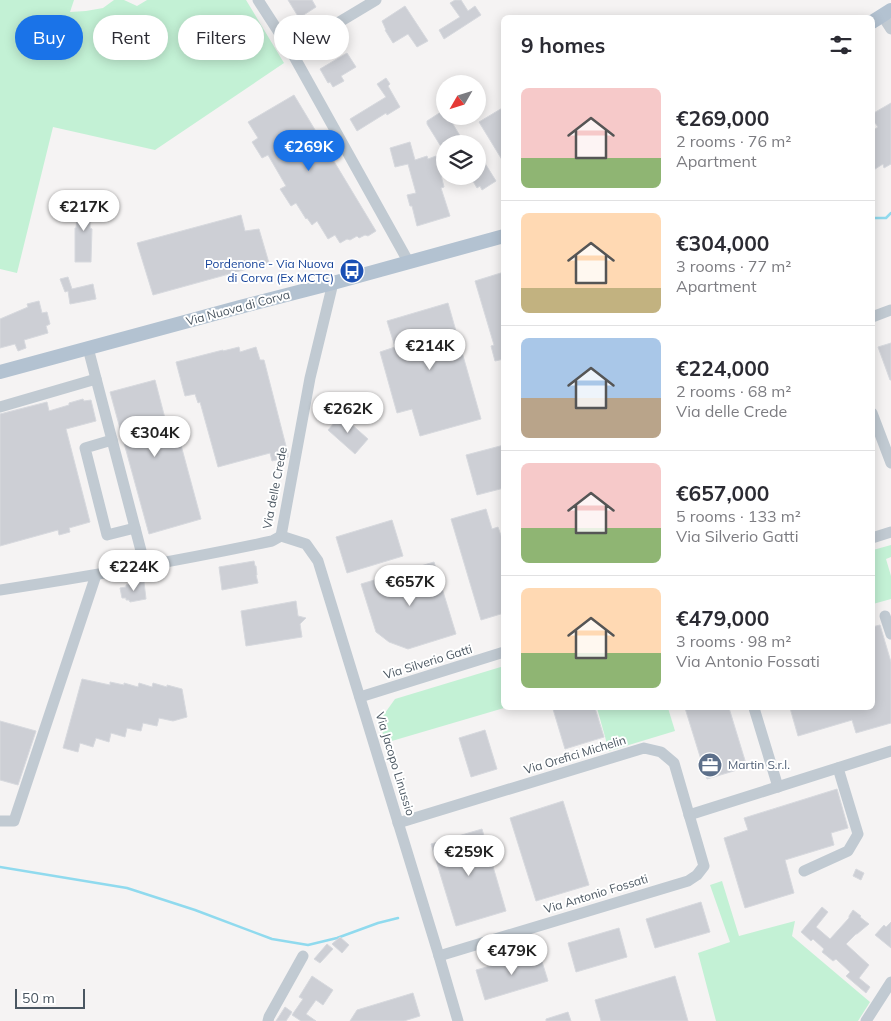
<!DOCTYPE html>
<meta charset="utf-8">
<style>
body{margin:0;font-family:Mulish,sans-serif;background:#f2f2f3;color:#2b2b33;height:100vh;display:flex;flex-direction:column;font-size:19px;white-space:nowrap}
*{box-sizing:border-box;margin:0}
p{font-size:16px;color:#7c7c81}
.icon{flex:none;width:28px;height:28px;fill:none;stroke:currentColor;stroke-width:2;stroke-linecap:round;stroke-linejoin:round}
.map{position:relative;flex:1;overflow:hidden}
.panel{position:absolute;left:501px;top:15px;width:374px;height:695px;display:flex;flex-direction:column;background:#fff;border-radius:8px;box-shadow:0 2px 12px #0003}
.panel>*{flex:none}
.banner{position:absolute;left:15px;top:15px;width:411px;height:45px;display:flex;gap:10px}
.needle{width:32px;rotate:231deg}
.tools{position:absolute;left:436px;top:75px;display:grid;gap:10px}
.tools a{display:grid;place-items:center;width:50px;height:50px;border-radius:50%;background:#fff;box-shadow:0 2px 12px #0003;font-size:25px}
.scale{position:absolute;left:15px;bottom:12px;width:70px;box-sizing:border-box;padding-left:5px;border:2px solid #4a5661;border-top:0;font-size:14px;line-height:18px;white-space:nowrap;color:#4a5661;-webkit-text-stroke:4px #fff;paint-order:stroke}
.price{position:absolute;translate:-50% -42px;padding:0 11px;border-radius:18px;background:#fff;color:#222;font-size:16px;line-height:32px;filter:drop-shadow(0 1px 2px #0008)}
.price::after{content:'';position:absolute;left:50%;top:30px;width:15px;height:11px;margin-left:-8px;background:inherit;clip-path:polygon(0 0,100% 0,50% 100%)}
.price.on{background:#1a73e8;color:#fff}
ul{padding:0;list-style:none}
li{display:flex;align-items:center;gap:15px;height:125px;padding:0 20px}
li+li{border-top:1px solid #e1e1e2}
li span{display:grid;place-items:center;flex:none;width:140px;height:100px;border-radius:8px;color:#555}
li>.icon{margin-inline-start:auto}
span .icon{width:60px;height:60px;fill:#fffc;stroke-width:1}
li b{font-size:21px}
h2{display:flex;justify-content:space-between;align-items:center;height:60px;padding:0 20px;font-size:21px}
.tag{padding:0 18px;border-radius:22px;background:#fff;box-shadow:0 2px 12px #0003;font-size:18px;line-height:45px}
.tag.on{background:#1a73e8;color:#fff}
.map>svg:first-child{display:block}
</style>
<div class="map">
<svg width="891" height="1021" viewBox="0 0 891 1021">
<rect width="100%" height="100%" fill="#f5f3f3"/>
<g fill="#c3f1d5">
<path d="M0 0H74L70 12 86 11 103 8 114 0H124L137 6 147 0H246L284 63 155 150 53 127 17 273 0 269Z"/>
<path d="M891 545V557L886 559 891 576V599L873 604V550Z"/>
<path d="M504 666V708L385 743 380 720 395 699Z"/>
<path d="M597 708H668L675 731 609 751Z"/>
<path d="M722 881 739 936 795 921 792 936 870 1002 858 1021H716L698 953 730 942 710 885Z"/>
</g>
<g fill="none" stroke-linecap="round" stroke-linejoin="round">
<g stroke="#90daee" stroke-width="2.5">
<path d="M872 218H886L891 213"/>
<path d="M0 867 127 888 195 910 272 939 308 945 337 938 378 923 398 918"/>
</g>
</g>
<g fill="#cdcfd5" stroke="#d7d9de">
<path d="M288 0H312L316 7 299 18Z"/>
<path d="M455 0H461L468 11 475 6 481 15 444 39 439 30 460 17 450 3Z"/>
<path d="M405 6 428 41 417 47 408 34 393 43 385 30H386L382 21Z"/>
<path d="M347 53 356 67 341 76 344 81 333 87 330 82 328 83 320 69Z"/>
<path d="M386 78 390 84 388 86 400 107 387 115 386 113 357 131 350 119 386 97 377 84Z"/>
<path d="M294 95 376 231 368 236 365 235 359 238 357 236 350 240 347 239 340 243 335 235 328 239 317 221 312 225 307 218 306 219 296 203 291 206 280 189 286 186 268 155 262 158 252 142 258 138 248 122Z"/>
<path d="M891 103V164L884 168 883 164 872 171V131L878 127 872 119V114Z"/>
<path d="M504 107V163L479 122Z"/>
<path d="M444 110 445 116H448L465 144H445V153L427 124V121Z"/>
<path d="M410 142 415 160 427 156 428 159 436 156 444 187 441 188 450 216 417 226 412 206H410L407 195 416 193 408 164 395 167 390 148Z"/>
<path d="M478 152 496 181 482 190 480 186 477 188 470 176H478Z"/>
<path d="M79 197H90V228L92 229 91 262H75V228H76L77 218H78Z"/>
<path d="M241 215 245 231 259 229 269 263 153 295 137 243Z"/>
<path d="M504 272V359L495 361 491 346 494 345 475 281Z"/>
<path d="M68 277 72 289 93 284 96 299 70 304 68 291 65 292 60 279Z"/>
<path d="M39 301 42 313 47 312 50 324 46 326 48 333 24 340 26 348 18 351 15 344 0 348V319L28 307 27 304Z"/>
<path d="M448 303 481 419 420 436 412 409 397 413 380 352 395 347 387 321Z"/>
<path d="M891 343V380H890L878 347Z"/>
<path d="M239 347 240 352 256 347 260 360H264L288 454V457L272 461 270 453 218 467 200 402 198 403 195 394 185 396 176 362 223 350V351Z"/>
<path d="M155 380 167 426 175 423 201 519 149 534 110 392Z"/>
<path d="M83 399 84 401 91 400 96 421 66 429 90 522 69 528 70 532 59 535 58 530 0 546V414L47 402 49 411 69 405V403Z"/>
<path d="M341 415 368 439 355 454 328 430Z"/>
<path d="M504 445V488L477 495 466 455Z"/>
<path d="M486 509 492 529 498 527 504 544V613L481 620 451 519Z"/>
<path d="M392 520 403 556 347 573 336 537Z"/>
<path d="M254 561 255 566H256L257 575H256L258 583 222 590 219 567Z"/>
<path d="M434 562 456 634 408 649 389 642 376 632 361 584Z"/>
<path d="M144 582 146 599 130 602 129 600H126V598H122L120 588 126 587V585Z"/>
<path d="M296 601 298 616 306 618 300 624 302 637 246 646 241 611Z"/>
<path d="M880 625 891 662V723L856 733 852 720 798 736 790 708H872V627Z"/>
<path d="M82 679 110 685V682L124 685V683L138 687 139 683 152 687 153 683 167 687V685L182 689 187 717 173 721 159 718 157 726 143 723 141 731 127 728 125 737 111 733 109 742 96 738 93 747 80 743 78 752 63 748Z"/>
<path d="M559 708H595L604 737 565 749 553 709Z"/>
<path d="M685 708H729L747 767 707 779Z"/>
<path d="M0 721 36 731 18 785 0 780Z"/>
<path d="M485 730 497 769 471 777 459 738Z"/>
<path d="M837 789 848 828 831 833 834 845 785 860 794 893 745 908 724 838 748 830 744 818Z"/>
<path d="M563 801 589 885 536 901 510 818Z"/>
<path d="M482 829 506 911 456 926 431 844Z"/>
<path d="M856 869 864 873 861 880 853 876Z"/>
<path d="M701 902 710 932 655 948 646 919Z"/>
<path d="M822 907 828 912 816 927 830 939 849 918V916L853 910 861 916 860 917 869 924 857 934H856L846 944 869 965 859 978 870 987 866 993 846 976 850 972 836 959 833 961 822 952 824 949 813 939 811 941 801 932Z"/>
<path d="M891 922V948L875 935 884 925 886 927Z"/>
<path d="M619 928 627 957 576 972 568 943Z"/>
<path d="M340 937 349 945 342 953 332 944Z"/>
<path d="M327 944 333 949 320 963 314 959Z"/>
<path d="M539 952 548 981 485 1000 476 970Z"/>
<path d="M312 976 333 990 323 1005 316 1000 306 1014 316 1021H301L292 1015 303 999 299 997Z"/>
<path d="M675 976 688 1021H601L595 1000Z"/>
<path d="M413 993 420 1016 404 1021H350L357 1010Z"/>
<path d="M285 1007 292 1012 286 1021H276Z"/>
<path d="M568 1012 571 1021H546V1019Z"/>
</g>
<g fill="none" stroke-linecap="round" stroke-linejoin="round">
<g stroke="#c1cad2" stroke-width="11">
<path d="M258 0 291 51 408 261"/>
<path d="M882 15 891 29"/>
<path d="M291 51 376 0"/>
<path d="M872 317 891 310"/>
<path d="M88 348 145 566"/>
<path d="M0 407 96 379"/>
<path d="M872 413 891 463"/>
<path d="M112 440 85 448 107 535 135 528"/>
<path d="M281 536 306 544 318 561 439 956 458 1021"/>
<path d="M281 536 310 378 333 283"/>
<path d="M872 538 891 532"/>
<path d="M0 590C91 576 182 560 272 541L281 536"/>
<path d="M885 616 891 634"/>
<path d="M360 697 504 652"/>
<path d="M754 708 778 787"/>
<path d="M689 815 891 751"/>
<path d="M0 821H14L96 575"/>
<path d="M398 823 644 748 661 752 674 763 704 866 697 875 688 881 439 956"/>
<path d="M804 871 848 851 858 834 838 768"/>
<path d="M268 1021 269 1017 303 956"/>
<path d="M866 1021 891 982"/>
</g>
<g stroke="#b3c2d1" stroke-width="14">
<path d="M872 22 891 10"/>
<path d="M0 372 240 307 333 283 504 236"/>
</g>
</g>
<defs>
<symbol id="bus-disc" viewBox="-11 -11 22 22"><circle r="9.5" fill="#1a4fb4" stroke="#fff"/><path d="M-5-6H5V4H4V6H2V4H-2V6H-4V4H-5ZM-3.5-4V0h7V-4ZM-3.5 1.2v1.5H-2V1.2ZM2 1.2v1.5H3.5V1.2Z" fill="#fff"/></symbol>
<symbol id="office-disc" viewBox="-11 -11 22 22"><circle r="9.5" fill="#5c6f8a" stroke="#fff"/><path d="M-6-3h4V-5.5h4V-3h4V5H-6ZM-1-4.5V-3h2v-1.5ZM-6 0V1H6V0Z" fill="#fff"/></symbol>
</defs>
<g fill-rule="evenodd">
<use href="#bus-disc" x="338" y="257" width="28" height="28"/>
<use href="#office-disc" x="696" y="751" width="28" height="28"/>
</g>
<g text-anchor="middle" stroke-width="4" stroke-linejoin="round" paint-order="stroke">
<g font-size="12" fill="#164399" stroke="#fff" text-anchor="end">
<text x="334" y="268">Pordenone - Via Nuova<tspan x="334" dy="14">di Corva (Ex MCTC)</tspan></text>
</g>
<g font-size="12" fill="#4a5661" stroke="#fff">
<text transform="translate(238 308) rotate(-15)" y="4">Via Nuova di Corva</text>
<text transform="translate(275 488) rotate(-79)" y="4">Via delle Crede</text>
<text transform="translate(428 662) rotate(-17)" y="4">Via Silverio Gatti</text>
<text transform="translate(575 755) rotate(-17)" y="4">Via Orefici Michelin</text>
<text transform="translate(395 764) rotate(73)" y="4">Via Jacopo Linussio</text>
<text transform="translate(596 894) rotate(-17)" y="4">Via Antonio Fossati</text>
</g>
<g font-size="12" fill="#4e5e75" stroke="#fff" text-anchor="start">
<text x="728" y="769">Martin S.r.l.</text>
</g>
</g>
</svg>
<div class="tools">
<a><svg class="needle" viewBox="-14 -14 28 28"><path d="M0-13l5 13h-10z" fill="#e53935"/><path d="M0 13l5-13h-10z" fill="#7c7c81"/></svg></a>
<a><svg class="icon" aria-label="layers" viewBox="0 0 24 24"><path d="M12 4l9 5-9 5-9-5zM3 14l9 5 9-5"/></svg></a>
</div>
<div class="scale">50 m</div>
<b class="price on" style="left:309px;top:172px">€269K</b>
<b class="price" style="left:84px;top:232px">€217K</b>
<b class="price" style="left:430px;top:371px">€214K</b>
<b class="price" style="left:348px;top:434px">€262K</b>
<b class="price" style="left:155px;top:458px">€304K</b>
<b class="price" style="left:134px;top:592px">€224K</b>
<b class="price" style="left:410px;top:607px">€657K</b>
<b class="price" style="left:469px;top:877px">€259K</b>
<b class="price" style="left:512px;top:976px">€479K</b>
<div class="banner">
<a class="tag on">Buy</a>
<a class="tag">Rent</a>
<a class="tag">Filters</a>
<a class="tag">New</a>
</div>
<section class="panel">
<h2>9 homes<svg class="icon" aria-label="filters" viewBox="0 0 24 24"><path d="M4 7h16M4 17h16"/><circle cx="9" cy="7" r="2"/><circle cx="15" cy="17" r="2"/></svg></h2>
<ul>
<li><span style="background:linear-gradient(#f6c9c9 70%,#8fb573 0)"><svg class="icon" aria-label="home" viewBox="0 0 24 24"><path d="M3 11l9-7 9 7M6 9v11h12V9"/></svg></span><div><b>€269,000</b><p>2 rooms · 76 m²</p><p>Apartment</p></div></li>
<li><span style="background:linear-gradient(#ffd9b3 75%,#c2b280 0)"><svg class="icon" aria-label="home" viewBox="0 0 24 24"><path d="M3 11l9-7 9 7M6 9v11h12V9"/></svg></span><div><b>€304,000</b><p>3 rooms · 77 m²</p><p>Apartment</p></div></li>
<li><span style="background:linear-gradient(#a9c7e8 60%,#b9a48a 0)"><svg class="icon" aria-label="home" viewBox="0 0 24 24"><path d="M3 11l9-7 9 7M6 9v11h12V9"/></svg></span><div><b>€224,000</b><p>2 rooms · 68 m²</p><p>Via delle Crede</p></div></li>
<li><span style="background:linear-gradient(#f6c9c9 65%,#8fb573 0)"><svg class="icon" aria-label="home" viewBox="0 0 24 24"><path d="M3 11l9-7 9 7M6 9v11h12V9"/></svg></span><div><b>€657,000</b><p>5 rooms · 133 m²</p><p>Via Silverio Gatti</p></div></li>
<li><span style="background:linear-gradient(#ffd9b3 65%,#8fb573 0)"><svg class="icon" aria-label="home" viewBox="0 0 24 24"><path d="M3 11l9-7 9 7M6 9v11h12V9"/></svg></span><div><b>€479,000</b><p>3 rooms · 98 m²</p><p>Via Antonio Fossati</p></div></li>
</ul>
</section>
</div>
